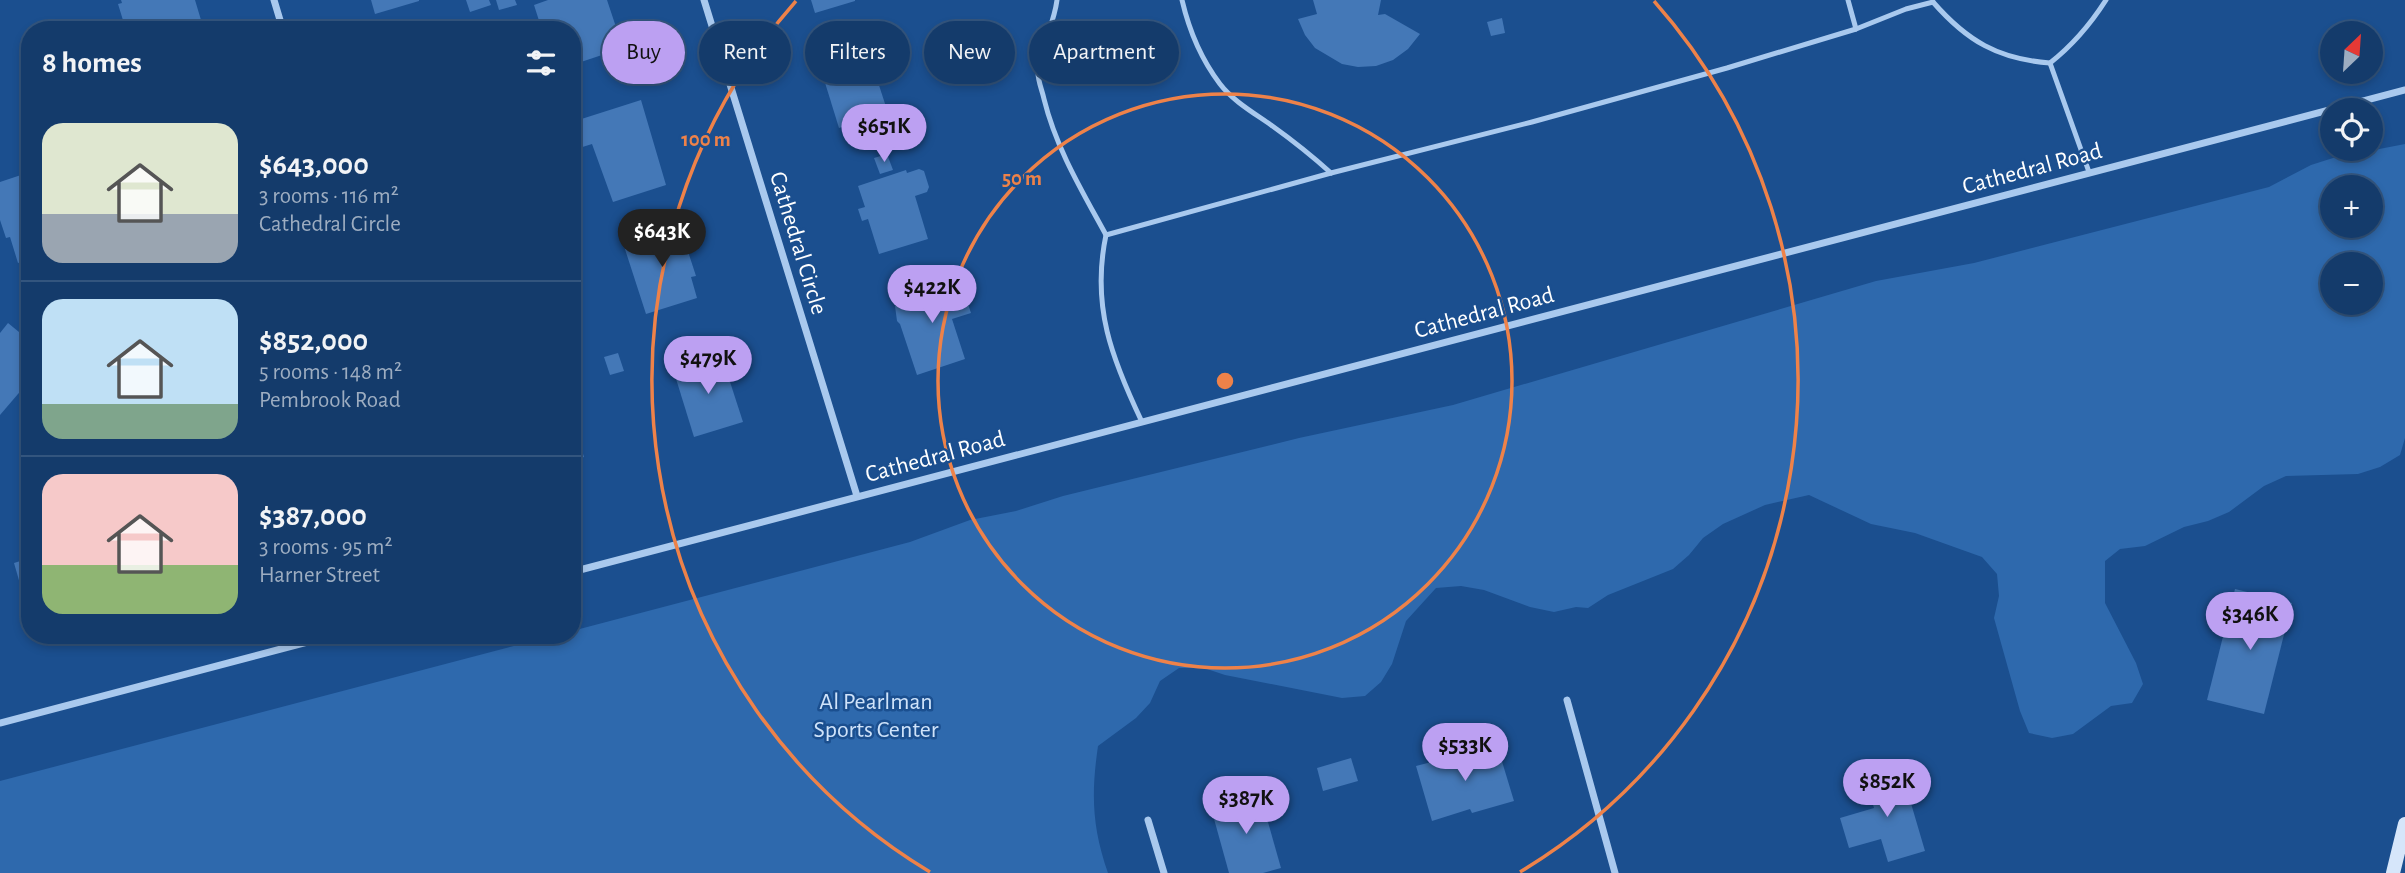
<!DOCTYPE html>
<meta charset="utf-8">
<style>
body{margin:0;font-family:"Alegreya Sans",sans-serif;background:#214673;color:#f1f3f6;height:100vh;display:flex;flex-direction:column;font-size:26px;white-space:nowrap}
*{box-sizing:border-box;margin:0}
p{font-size:23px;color:#9dadc1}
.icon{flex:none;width:38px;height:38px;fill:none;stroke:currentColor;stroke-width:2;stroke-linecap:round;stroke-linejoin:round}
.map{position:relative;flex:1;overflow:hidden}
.panel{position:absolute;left:21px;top:21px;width:560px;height:623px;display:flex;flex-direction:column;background:#143b6b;border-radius:28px;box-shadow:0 4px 10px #0003,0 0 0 2px #33557e}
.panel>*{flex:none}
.hud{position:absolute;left:602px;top:21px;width:665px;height:63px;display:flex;gap:14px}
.needle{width:46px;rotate:25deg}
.tools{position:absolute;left:2320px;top:21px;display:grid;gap:14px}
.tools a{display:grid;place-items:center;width:63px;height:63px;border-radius:50%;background:#143b6b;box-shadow:0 4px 10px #0003,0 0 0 2px #33557e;font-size:35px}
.price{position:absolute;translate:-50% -60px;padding:0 16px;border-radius:24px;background:#bca0f2;color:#111;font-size:23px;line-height:46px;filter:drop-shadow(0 2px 4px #0008)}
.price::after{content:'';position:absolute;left:50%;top:42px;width:21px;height:16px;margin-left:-10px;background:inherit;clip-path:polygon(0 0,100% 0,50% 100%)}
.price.on{background:#222;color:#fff}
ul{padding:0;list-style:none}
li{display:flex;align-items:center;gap:21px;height:175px;padding:0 21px}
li+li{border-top:2px solid #33557e}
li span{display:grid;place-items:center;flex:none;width:196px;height:140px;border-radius:21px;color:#555}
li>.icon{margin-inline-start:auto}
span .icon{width:84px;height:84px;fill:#fffc;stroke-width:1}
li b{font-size:30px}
h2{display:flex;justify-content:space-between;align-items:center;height:84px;padding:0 21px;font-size:30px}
.pill{padding:0 24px;border-radius:32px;background:#143b6b;box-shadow:0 4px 10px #0003,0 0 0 2px #33557e;font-size:24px;line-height:63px}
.pill.on{background:#bca0f2;color:#111}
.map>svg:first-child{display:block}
</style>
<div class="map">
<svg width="2405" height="873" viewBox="0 0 2405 873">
<rect width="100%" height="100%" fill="#1b4f8f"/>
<path fill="#2e69ad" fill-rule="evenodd" d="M2405 144V438L2400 455 2380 467 2358 474 2286 476 2264 486 2229 512 2208 521 2184 527 2145 546 2120 549 2105 561V603L2136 663 2143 684 2132 703 2111 706 2073 734 2052 738 2029 733 2020 711 1994 618 1999 596 1997 574 1982 557 1915 533 1871 524 1809 495 1765 505 1723 524 1703 538 1689 555 1673 569 1608 595 1588 608 1576 607 1554 612 1530 607 1484 590 1461 586 1436 588 1406 621 1392 664 1381 682 1365 696 1342 698 1225 675 1204 668H1179L1160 681 1150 703 1136 718 1098 746C1091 794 1092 827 1108 873H0V781L556 635H572V631L910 542 970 520 1016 511 1063 496 1299 438 1453 405 1876 281 1974 263 2269 187 2311 165 2333 158ZM2333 187H2371V226H2333ZM2371 264V303H2333V264Z"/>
<g fill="#4478b7">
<path d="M121 0H195L204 30H126L118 4 122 3Z"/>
<path d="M371 0H419V1L375 14Z"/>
<path d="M466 0H489L491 5 470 12Z"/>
<path d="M496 0H515L517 5 499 10Z"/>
<path d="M548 0H607L623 48 572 65V30H542L534 5Z"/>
<path d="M811 0H855V1L815 13Z"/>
<path d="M1313 0H1381L1378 15 1385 14 1420 34 1408 49 1393 60 1376 66 1358 67 1342 64 1315 48 1305 35 1298 19 1317 14Z"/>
<path d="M1502 18 1505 33 1491 36 1487 22Z"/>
<path d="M840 27 847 44 835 48 828 31Z"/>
<path d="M866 45 888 113 839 128 818 60Z"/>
<path d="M641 100 666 185 613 202 592 144 573 150 572 122Z"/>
<path d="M887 154 893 170 880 174 874 158Z"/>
<path d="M919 169 924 171 929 187 927 192 915 196 928 239 879 254 868 219 862 221 858 209 865 207 858 186 906 170 907 173Z"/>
<path d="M30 172V259L18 263 10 237 6 238 0 220V182Z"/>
<path d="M676 227H680L696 276 691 277 697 298 646 314 623 243Z"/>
<path d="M926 274 933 295 962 286 971 313 952 319 965 359 917 375 900 324 897 321 895 306 915 300 909 279Z"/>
<path d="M8 323 30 341V380L0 415V333Z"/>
<path d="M618 353 624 371 610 375 604 357Z"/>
<path d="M721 354 743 422 694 437 673 369Z"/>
<path d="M572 396 582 424 574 426 584 457 572 460Z"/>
<path d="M30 558V615H29L14 563Z"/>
<path d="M2235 589 2292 603 2264 714 2207 700Z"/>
<path d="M1497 745 1514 801 1472 813 1470 809 1432 821 1416 766Z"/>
<path d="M1351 758 1358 781 1323 791 1317 768Z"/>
<path d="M1900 766 1925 851 1888 862 1881 839 1849 848 1840 818 1874 808 1868 788 1878 785 1875 774Z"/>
<path d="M1260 794 1281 868 1263 873H1229L1211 808Z"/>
</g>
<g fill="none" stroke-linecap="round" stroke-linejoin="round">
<g stroke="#a9c9ee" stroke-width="5">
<path d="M1057 0C1054 25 1040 48 1038 73 1038 81 1042 90 1044 99 1056 148 1082 191 1106 235"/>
<path d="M1182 0C1189 30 1201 59 1220 84 1233 101 1254 113 1271 125 1292 140 1311 155 1331 173"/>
<path d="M1848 0 1856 29"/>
<path d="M1933 2C1967 41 1998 59 2050 63 2073 45 2090 25 2106 0"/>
<path d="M2050 63 2089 172"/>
<path d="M1142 422C1112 359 1091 306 1106 235L1331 173 1532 122 1727 68 1856 29 1906 9 1933 2"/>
</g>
<g stroke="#a9c9ee" stroke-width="7">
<path d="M274 0 283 30"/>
<path d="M704 0 857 496"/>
<path d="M572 572 2405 90"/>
<path d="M1567 700 1615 873"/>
<path d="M0 723 334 635"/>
<path d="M1148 820 1164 873"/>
</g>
<path stroke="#d6e6fa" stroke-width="14" d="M2393 873 2405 824"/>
</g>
<g fill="none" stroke="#ee8249" stroke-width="3.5">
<circle cx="1225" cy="381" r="287"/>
<path d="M930 872A573 573 0 0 1 796 1M1654 1A573 573 0 0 1 1520 872"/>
</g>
<g text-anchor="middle" stroke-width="5" stroke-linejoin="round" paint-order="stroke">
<g font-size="24" fill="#fff" stroke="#1b4f8f">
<text transform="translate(2032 168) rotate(-15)" y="8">Cathedral Road</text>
<text transform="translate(799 243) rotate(73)" y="8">Cathedral Circle</text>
<text transform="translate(1484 312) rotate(-15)" y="8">Cathedral Road</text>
<text transform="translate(935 456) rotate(-15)" y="8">Cathedral Road</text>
</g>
<g font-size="24" fill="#cfe3fa" stroke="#1b4f8f">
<text x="876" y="709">Al Pearlman<tspan x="876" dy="28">Sports Center</tspan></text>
</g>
</g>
<circle cx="1225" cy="381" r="10" fill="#ee8249" stroke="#1b4f8f" stroke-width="3.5"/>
<g font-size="21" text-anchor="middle" font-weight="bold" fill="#ee8249" stroke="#1b4f8f" stroke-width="5" stroke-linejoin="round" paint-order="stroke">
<text x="706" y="146">100 m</text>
<text x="1022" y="185">50 m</text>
</g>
</svg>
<div class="tools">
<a><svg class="needle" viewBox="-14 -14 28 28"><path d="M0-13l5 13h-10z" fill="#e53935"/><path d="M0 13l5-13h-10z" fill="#9dadc1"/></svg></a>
<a><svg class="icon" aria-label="locate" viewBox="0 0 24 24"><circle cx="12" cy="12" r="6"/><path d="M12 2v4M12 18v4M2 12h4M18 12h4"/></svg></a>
<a>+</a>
<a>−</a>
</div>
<b class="price" style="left:884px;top:164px">$651K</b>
<b class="price on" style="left:662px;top:269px">$643K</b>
<b class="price" style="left:932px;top:325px">$422K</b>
<b class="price" style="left:708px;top:396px">$479K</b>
<b class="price" style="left:2250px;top:652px">$346K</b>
<b class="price" style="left:1465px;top:783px">$533K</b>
<b class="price" style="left:1887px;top:819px">$852K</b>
<b class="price" style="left:1246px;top:836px">$387K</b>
<div class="hud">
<a class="pill on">Buy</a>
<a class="pill">Rent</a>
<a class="pill">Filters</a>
<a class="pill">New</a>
<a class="pill">Apartment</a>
</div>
<section class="panel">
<h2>8 homes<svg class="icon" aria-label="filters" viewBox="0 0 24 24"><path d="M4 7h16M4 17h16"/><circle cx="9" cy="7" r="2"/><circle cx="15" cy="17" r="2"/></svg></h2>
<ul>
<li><span style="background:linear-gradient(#dfe7d0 65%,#9aa5b1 0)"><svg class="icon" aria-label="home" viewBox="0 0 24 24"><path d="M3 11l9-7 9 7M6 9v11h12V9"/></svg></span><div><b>$643,000</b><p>3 rooms · 116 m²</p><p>Cathedral Circle</p></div></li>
<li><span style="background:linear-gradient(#bfe0f5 75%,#7fa58c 0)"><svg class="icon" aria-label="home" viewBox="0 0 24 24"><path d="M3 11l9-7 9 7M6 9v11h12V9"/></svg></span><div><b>$852,000</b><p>5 rooms · 148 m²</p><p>Pembrook Road</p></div></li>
<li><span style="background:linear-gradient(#f6c9c9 65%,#8fb573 0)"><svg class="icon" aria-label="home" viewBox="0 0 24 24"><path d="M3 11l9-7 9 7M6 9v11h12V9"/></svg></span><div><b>$387,000</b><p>3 rooms · 95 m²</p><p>Harner Street</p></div></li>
</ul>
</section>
</div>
